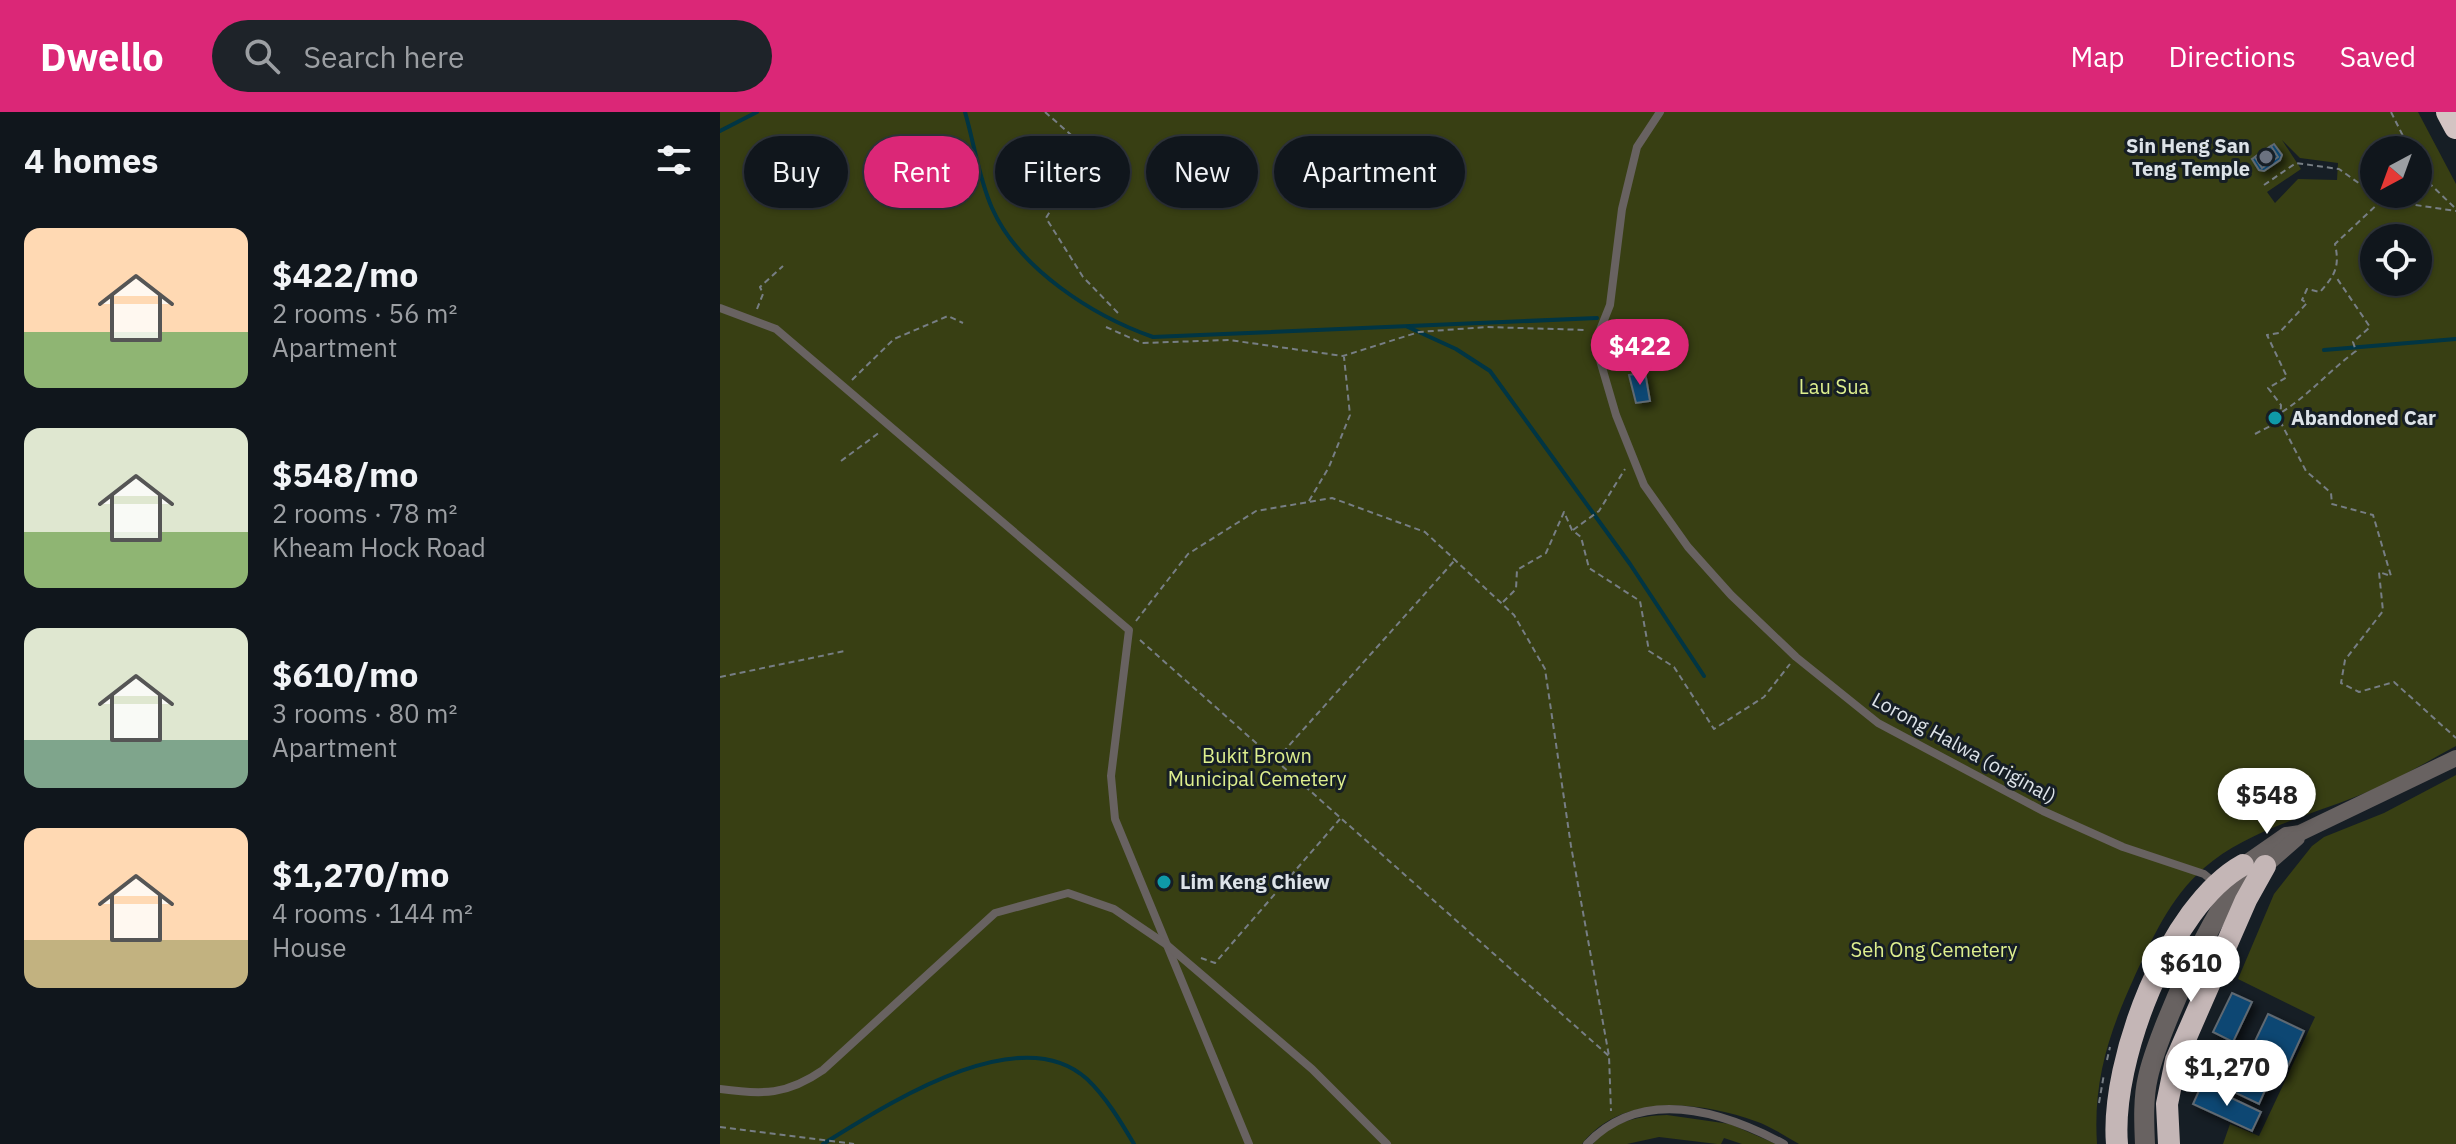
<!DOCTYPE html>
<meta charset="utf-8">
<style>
body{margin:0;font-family:"IBM Plex Sans",sans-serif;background:#1e2329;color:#f1f3f6;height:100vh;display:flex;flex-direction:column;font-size:30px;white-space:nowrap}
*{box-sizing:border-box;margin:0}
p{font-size:26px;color:#9c9fa3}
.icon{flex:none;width:44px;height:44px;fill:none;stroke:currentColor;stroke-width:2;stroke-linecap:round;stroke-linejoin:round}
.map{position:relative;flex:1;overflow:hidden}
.panel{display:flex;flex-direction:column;background:#10161c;width:720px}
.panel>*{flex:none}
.banner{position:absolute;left:24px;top:24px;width:760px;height:72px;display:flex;gap:16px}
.needle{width:52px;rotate:221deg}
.controls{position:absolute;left:1640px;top:24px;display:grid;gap:16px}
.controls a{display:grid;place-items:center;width:72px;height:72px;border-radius:50%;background:#10161c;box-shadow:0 2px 6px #0004,0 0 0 2px #30353b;font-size:40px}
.price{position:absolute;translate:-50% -68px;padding:0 18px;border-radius:28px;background:#fff;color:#222;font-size:26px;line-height:52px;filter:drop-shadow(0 2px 4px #0008)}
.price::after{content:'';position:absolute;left:50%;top:48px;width:24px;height:18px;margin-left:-12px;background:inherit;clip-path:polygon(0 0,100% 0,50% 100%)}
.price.selected{background:#db2777;color:#fff}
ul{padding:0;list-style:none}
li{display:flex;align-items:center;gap:24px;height:200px;padding:0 24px}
li span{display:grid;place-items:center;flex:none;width:224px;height:160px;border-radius:16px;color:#555}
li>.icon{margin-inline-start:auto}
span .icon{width:96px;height:96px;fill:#fffc;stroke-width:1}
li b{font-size:34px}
h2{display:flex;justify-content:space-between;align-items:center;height:96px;padding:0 24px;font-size:34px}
.pill{padding:0 28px;border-radius:36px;background:#10161c;box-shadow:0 2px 6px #0004,0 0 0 2px #30353b;font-size:28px;line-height:72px}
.pill.selected{background:#db2777;color:#fff}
header{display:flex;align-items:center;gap:48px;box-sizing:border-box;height:112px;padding:0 40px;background:#db2777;color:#fff}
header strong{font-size:38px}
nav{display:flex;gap:44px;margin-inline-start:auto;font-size:28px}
.search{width:560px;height:72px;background:#1e2329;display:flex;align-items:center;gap:20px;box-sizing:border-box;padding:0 28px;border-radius:44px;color:#9c9fa3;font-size:30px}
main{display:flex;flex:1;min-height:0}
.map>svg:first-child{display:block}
</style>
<header>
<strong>Dwello</strong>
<div class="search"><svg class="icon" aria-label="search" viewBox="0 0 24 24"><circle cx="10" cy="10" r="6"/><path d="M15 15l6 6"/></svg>Search here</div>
<nav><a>Map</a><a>Directions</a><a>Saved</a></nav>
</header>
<main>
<section class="panel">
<h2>4 homes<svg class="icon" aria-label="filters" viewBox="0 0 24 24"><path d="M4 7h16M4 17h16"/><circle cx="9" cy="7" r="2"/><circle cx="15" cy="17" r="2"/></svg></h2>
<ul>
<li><span style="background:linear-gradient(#ffd9b3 65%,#8fb573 0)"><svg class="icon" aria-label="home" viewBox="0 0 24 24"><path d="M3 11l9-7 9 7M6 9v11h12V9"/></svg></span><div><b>$422/mo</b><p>2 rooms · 56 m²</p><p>Apartment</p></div></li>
<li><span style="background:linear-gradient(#dfe7d0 65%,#8fb573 0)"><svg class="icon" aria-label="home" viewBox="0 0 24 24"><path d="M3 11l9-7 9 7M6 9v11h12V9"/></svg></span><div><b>$548/mo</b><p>2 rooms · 78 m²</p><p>Kheam Hock Road</p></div></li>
<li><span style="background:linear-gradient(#dfe7d0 70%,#7fa58c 0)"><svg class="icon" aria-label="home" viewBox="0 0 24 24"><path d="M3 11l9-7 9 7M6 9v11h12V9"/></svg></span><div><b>$610/mo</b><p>3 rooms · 80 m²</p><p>Apartment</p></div></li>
<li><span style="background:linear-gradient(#ffd9b3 70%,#c2b280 0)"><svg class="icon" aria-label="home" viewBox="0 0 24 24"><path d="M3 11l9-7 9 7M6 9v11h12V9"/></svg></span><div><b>$1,270/mo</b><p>4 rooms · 144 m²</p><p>House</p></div></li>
</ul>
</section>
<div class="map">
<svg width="1736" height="1032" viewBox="0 0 1736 1032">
<defs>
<filter id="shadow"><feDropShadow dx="4.5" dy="4.5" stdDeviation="4" flood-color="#0009"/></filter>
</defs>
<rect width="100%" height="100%" fill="#161e25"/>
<g fill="#383f13" fill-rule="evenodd">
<path d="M0 0H1698L1736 72V634C1708 649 1679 667 1650 679 1596 702 1528 717 1484 756 1449 787 1432 827 1413 868 1388 923 1373 971 1377 1032H1079C1065 1024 1050 1014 1035 1009 980 989 901 981 862 1032H0ZM1562 28 1580 46 1618 51 1617 68 1578 67 1555 91 1547 80 1581 57ZM1654 38H1698V82H1654ZM1654 126H1698V170H1654Z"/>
<path d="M1736 663V1032H1503L1510 1012 1539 1024 1595 905 1518 867 1554 782 1592 734 1604 725 1664 701Z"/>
<path d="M947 1003 1010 1012 1056 1032H1022L1004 1026 1001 1032H997L939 1025 907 1032H873C892 1009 919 1004 947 1003Z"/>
</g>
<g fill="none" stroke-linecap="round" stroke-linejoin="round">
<g stroke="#013543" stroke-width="4">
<path d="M245 0C254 31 259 67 272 96 299 157 373 204 433 225L877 206"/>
<path d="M0 19 37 0"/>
<path d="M688 215 736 237 770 259 910 452 984 564"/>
<path d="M1604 238 1736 227"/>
<path d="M103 1032C165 994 299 905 367 967 386 985 401 1010 414 1032"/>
</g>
</g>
<g fill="#0b4773" stroke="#5f6972" stroke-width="2" filter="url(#shadow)">
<path d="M1554 32 1562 43 1560 48 1544 59 1539 58 1532 47Z"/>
<path d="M1551 34 1558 45 1542 56 1535 45Z"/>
<path d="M925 260 930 289 916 291 909 263Z"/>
<path d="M1512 881 1532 890 1513 930 1493 920Z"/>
<path d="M1548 902 1584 919 1562 967 1525 950Z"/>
<path d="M1488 935 1551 965 1539 992 1476 962Z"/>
<path d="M1482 972 1541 1000 1532 1019 1473 992Z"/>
</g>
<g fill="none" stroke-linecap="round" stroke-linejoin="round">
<g stroke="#777e84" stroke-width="2" stroke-dasharray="6 4" stroke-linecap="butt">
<path d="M325 0 367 37 326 106 363 165 398 201"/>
<path d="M1671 0 1690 38"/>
<path d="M1698 53 1705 67 1736 97"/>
<path d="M1544 73 1576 51 1619 57 1661 87"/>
<path d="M37 197 43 182 40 175 63 154"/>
<path d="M386 215 422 231 509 228 623 244 699 220 766 215 867 218"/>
<path d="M132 268 174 227 228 204 243 211"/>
<path d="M1562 300C1590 282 1609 259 1636 239L1633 230 1650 215 1616 165"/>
<path d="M1560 309 1586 359 1611 381 1612 392 1653 403 1671 464 1659 460 1663 499 1625 548 1621 571 1639 580 1674 570 1736 626"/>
<path d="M1535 322 1560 309 1561 293 1548 276 1567 265 1547 223 1559 221 1587 191 1582 188 1587 177 1600 180C1615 163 1620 155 1615 132L1662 88 1736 99"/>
<path d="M121 349 160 320"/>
<path d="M589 389 609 355 630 303 624 245"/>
<path d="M853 418 879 399 905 357"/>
<path d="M783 490 796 477 797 458 826 441 844 400 852 418 861 425 869 456 920 489 929 539 954 555 994 617 1044 585 1070 552"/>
<path d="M416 509 468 442 536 399 612 386 705 420 794 503 825 557 851 734 889 944 891 999"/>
<path d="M420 528 889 944"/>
<path d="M0 565 125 539"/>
<path d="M556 648 735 448"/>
<path d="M481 846 495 851 620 707"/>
<path d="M1387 948 1390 935"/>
<path d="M1379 991 1384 962"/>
<path d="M0 1015 134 1032"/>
</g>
<g stroke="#686261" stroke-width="8">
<path d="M940 0 917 35 902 97 890 193 880 218 877 238 896 303 924 373 968 435 1011 483 1076 545 1158 611 1323 699 1403 735 1484 762 1495 771"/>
<path d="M0 196 56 217 409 518 391 664 395 707 529 1032"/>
<path d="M0 977C43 983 67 983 103 958L275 801 348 781 394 797 447 833 592 957 667 1032"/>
<path d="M867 1032C922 974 1002 999 1064 1032"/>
</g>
<g stroke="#686261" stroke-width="16">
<path d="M1523 753 1566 723 1580 721 1736 646"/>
<path d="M1545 754 1577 726"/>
</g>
<path stroke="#686261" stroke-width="20" d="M1425 1032C1424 1010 1423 986 1428 965 1438 920 1493 797 1524 766 1530 761 1539 757 1545 754"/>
<g stroke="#c4b6b6" stroke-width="22">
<path d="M1397 1032C1390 950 1449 794 1523 753"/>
<path d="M1449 1032 1447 992 1456 948 1526 788 1545 754"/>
</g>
<path stroke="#d4c4c3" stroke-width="24" d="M1728 0 1736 15"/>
</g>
<circle fill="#6b7280" stroke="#161e25" stroke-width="3" cx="1546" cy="45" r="8"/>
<g fill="#0f9aa8" stroke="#161e25" stroke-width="3">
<circle cx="1555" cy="306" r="8"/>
<circle cx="444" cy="770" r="8"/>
</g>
<g text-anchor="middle" stroke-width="6" stroke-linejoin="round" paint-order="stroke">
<g font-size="20" font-weight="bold" fill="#dde3e8" stroke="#161e25" text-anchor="start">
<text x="1530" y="41" text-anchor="end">Sin Heng San<tspan x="1530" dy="23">Teng Temple</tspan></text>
<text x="1571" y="313">Abandoned Car</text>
<text x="460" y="777">Lim Keng Chiew</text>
</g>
<g font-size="20" fill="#deef8e" stroke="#161e25">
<text x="1114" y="282">Lau Sua</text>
<text x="537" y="651">Bukit Brown<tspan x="537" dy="23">Municipal Cemetery</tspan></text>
<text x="1214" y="845">Seh Ong Cemetery</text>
</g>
<g font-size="20" fill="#dde3e8" stroke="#161e25">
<text transform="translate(1244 636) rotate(29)" y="7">Lorong Halwa (original)</text>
</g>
</g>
</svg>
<div class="controls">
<a><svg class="needle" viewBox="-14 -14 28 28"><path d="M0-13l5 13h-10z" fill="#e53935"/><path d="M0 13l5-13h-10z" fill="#9c9fa3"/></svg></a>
<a><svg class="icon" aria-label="locate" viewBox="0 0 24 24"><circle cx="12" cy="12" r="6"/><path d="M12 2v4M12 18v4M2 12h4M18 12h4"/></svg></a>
</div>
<b class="price selected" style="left:920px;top:275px">$422</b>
<b class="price" style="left:1547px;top:724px">$548</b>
<b class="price" style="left:1471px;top:892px">$610</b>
<b class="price" style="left:1507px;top:996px">$1,270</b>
<div class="banner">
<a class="pill">Buy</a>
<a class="pill selected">Rent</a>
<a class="pill">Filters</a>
<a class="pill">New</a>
<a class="pill">Apartment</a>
</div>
</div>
</main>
